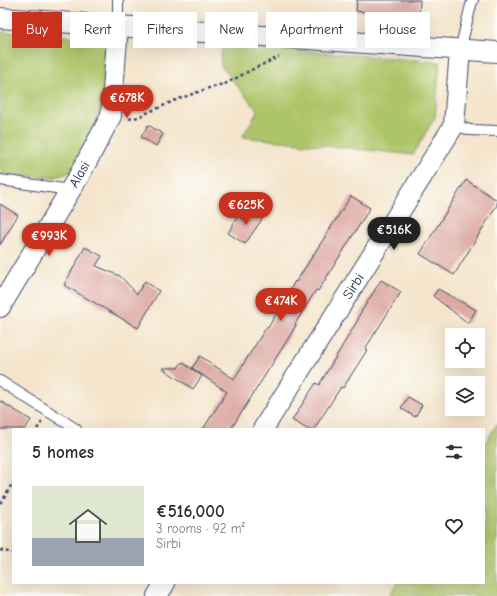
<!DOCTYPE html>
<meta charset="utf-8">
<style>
body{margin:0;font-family:"Comic Neue",sans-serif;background:#f2f2f3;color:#2b2b33;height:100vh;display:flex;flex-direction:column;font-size:15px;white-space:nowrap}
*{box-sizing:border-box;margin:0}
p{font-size:13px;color:#7c7c81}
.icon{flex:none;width:22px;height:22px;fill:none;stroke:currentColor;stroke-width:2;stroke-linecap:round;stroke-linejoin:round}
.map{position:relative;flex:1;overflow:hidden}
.side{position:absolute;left:12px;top:428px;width:473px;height:156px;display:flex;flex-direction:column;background:#fff;border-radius:0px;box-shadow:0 4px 16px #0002}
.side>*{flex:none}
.top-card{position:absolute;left:12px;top:12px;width:473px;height:36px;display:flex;gap:8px}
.buttons{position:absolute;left:445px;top:328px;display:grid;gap:8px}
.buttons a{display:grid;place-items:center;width:40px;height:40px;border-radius:0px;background:#fff;box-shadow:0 4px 16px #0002;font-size:20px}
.price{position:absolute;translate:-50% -34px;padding:0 9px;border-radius:14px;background:#c8321e;color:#fff;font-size:13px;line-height:26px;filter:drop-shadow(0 1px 2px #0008)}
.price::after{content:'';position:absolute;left:50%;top:24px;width:12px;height:9px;margin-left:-6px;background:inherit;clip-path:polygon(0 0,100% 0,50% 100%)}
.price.on{background:#222;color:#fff}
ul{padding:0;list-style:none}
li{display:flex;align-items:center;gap:12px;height:100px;padding:0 20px}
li+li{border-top:1px solid #e1e1e2}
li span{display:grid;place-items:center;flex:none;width:112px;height:80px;border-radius:0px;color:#555}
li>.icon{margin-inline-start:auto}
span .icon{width:48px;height:48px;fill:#fffc;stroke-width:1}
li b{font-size:17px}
h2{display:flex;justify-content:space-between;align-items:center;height:48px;padding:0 20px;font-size:17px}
.pill{padding:0 14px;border-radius:0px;background:#fff;box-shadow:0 4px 16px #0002;font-size:14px;line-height:36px}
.pill.on{background:#c8321e;color:#fff}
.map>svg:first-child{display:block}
</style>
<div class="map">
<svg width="497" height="596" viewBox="0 0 497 596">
<rect width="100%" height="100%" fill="#fdfcf7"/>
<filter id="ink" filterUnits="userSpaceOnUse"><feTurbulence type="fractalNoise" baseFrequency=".025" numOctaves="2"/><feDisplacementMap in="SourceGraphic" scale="8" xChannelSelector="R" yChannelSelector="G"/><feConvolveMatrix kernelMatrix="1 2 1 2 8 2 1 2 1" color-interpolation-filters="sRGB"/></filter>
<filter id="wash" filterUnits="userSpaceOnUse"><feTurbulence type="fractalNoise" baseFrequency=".012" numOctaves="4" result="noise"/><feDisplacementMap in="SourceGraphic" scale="16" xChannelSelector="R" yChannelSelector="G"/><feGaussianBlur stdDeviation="0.9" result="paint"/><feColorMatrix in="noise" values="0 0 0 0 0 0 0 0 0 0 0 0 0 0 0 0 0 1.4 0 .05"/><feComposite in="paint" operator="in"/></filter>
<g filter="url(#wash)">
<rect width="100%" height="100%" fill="#f4e5cc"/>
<g fill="#aec468" stroke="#647a63">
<path d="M0 32 106 39 102 106 96 127 71 172 56 177H40L0 174Z"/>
<path d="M223 44 440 62 435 117 413 155 242 137 258 111 220 65Z"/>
<path d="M497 424V596H389L397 583H484V445Z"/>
</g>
<g id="blocks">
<g fill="#ddaaa3">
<path d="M357 0H420L419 16 356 11Z"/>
<path d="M148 125 163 134 156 146 141 137Z"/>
<path d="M466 180 497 200V205L454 275 420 254Z"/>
<path d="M351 196 370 208 318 291 316 290 295 324 296 325 288 339 231 429H203L227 392 192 368 200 356 234 379 266 328H268L295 281 296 282Z"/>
<path d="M0 204 18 215 0 245Z"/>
<path d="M254 207 265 215 245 244 228 233 238 216 245 220Z"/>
<path d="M85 247 102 256 96 266 120 276 137 294 145 281 159 291 138 328 64 285Z"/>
<path d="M381 280 401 292 365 349 367 350 343 388 341 387 314 429H307L292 420 316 383 319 385 359 318 358 317Z"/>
<path d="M438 289 476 310 468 323 433 296Z"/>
<path d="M182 362 202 376 193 389 162 368H178Z"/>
<path d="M408 397 422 405 415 417 401 408Z"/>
<path d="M0 401 31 420 25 429H0Z"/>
</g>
</g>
</g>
<g filter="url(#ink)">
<use href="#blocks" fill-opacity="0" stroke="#3c4a6e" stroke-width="1"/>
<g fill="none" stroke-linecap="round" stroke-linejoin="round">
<defs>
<g id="lane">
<path d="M118 27V0"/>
<path d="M460 50 471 5 473 0"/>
<path d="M454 125 470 130 497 131"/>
<path d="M0 180 70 190"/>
<path d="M0 381 76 429"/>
</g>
<g id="street">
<path d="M0 18 497 52"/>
<path d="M0 307 80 174 111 116 118 27"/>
<path d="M263 429 436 154 454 125 460 50"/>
<path d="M157 596 165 583"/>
</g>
</defs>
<use href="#lane" stroke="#3c4a6e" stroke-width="12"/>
<use href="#street" stroke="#3c4a6e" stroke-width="22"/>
<g stroke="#3c4a6e" stroke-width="2.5" stroke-dasharray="3 3" stroke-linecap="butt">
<path d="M129 119 138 117 176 100 209 88 227 83 253 69 279 57"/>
<path d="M37 429 42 422"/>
<path d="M0 503 4 498 13 482"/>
<path d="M0 550 13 553"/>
</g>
<use href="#lane" stroke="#fff" stroke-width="10"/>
<use href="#street" stroke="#fff" stroke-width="20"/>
</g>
</g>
<g text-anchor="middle" stroke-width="3" stroke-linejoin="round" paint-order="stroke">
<g font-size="14" fill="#1b2f5e" stroke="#fdfcf7">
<text transform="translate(79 174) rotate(-60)" y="5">Alasi</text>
<text transform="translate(353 286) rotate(-58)" y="5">Sirbi</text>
</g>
</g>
</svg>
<div class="buttons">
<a><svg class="icon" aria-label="locate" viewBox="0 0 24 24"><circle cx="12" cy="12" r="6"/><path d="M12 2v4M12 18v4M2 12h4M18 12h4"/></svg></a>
<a><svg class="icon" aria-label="layers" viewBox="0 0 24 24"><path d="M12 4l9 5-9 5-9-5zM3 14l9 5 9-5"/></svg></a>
</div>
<b class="price" style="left:127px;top:119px">€678K</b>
<b class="price" style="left:246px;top:226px">€625K</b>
<b class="price on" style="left:394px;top:251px">€516K</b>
<b class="price" style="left:49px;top:257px">€993K</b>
<b class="price" style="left:281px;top:322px">€474K</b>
<div class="top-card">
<a class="pill on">Buy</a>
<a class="pill">Rent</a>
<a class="pill">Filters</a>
<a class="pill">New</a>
<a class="pill">Apartment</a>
<a class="pill">House</a>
</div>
<section class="side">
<h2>5 homes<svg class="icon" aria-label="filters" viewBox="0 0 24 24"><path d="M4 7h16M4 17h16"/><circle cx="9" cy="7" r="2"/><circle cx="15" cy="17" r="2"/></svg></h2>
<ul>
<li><span style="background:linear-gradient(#dfe7d0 65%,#9aa5b1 0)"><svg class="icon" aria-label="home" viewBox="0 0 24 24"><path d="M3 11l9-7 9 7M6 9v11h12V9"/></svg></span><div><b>€516,000</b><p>3 rooms · 92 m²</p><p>Sirbi</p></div><svg class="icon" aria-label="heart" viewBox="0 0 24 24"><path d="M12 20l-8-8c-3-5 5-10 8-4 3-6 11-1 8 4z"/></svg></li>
</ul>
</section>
</div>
